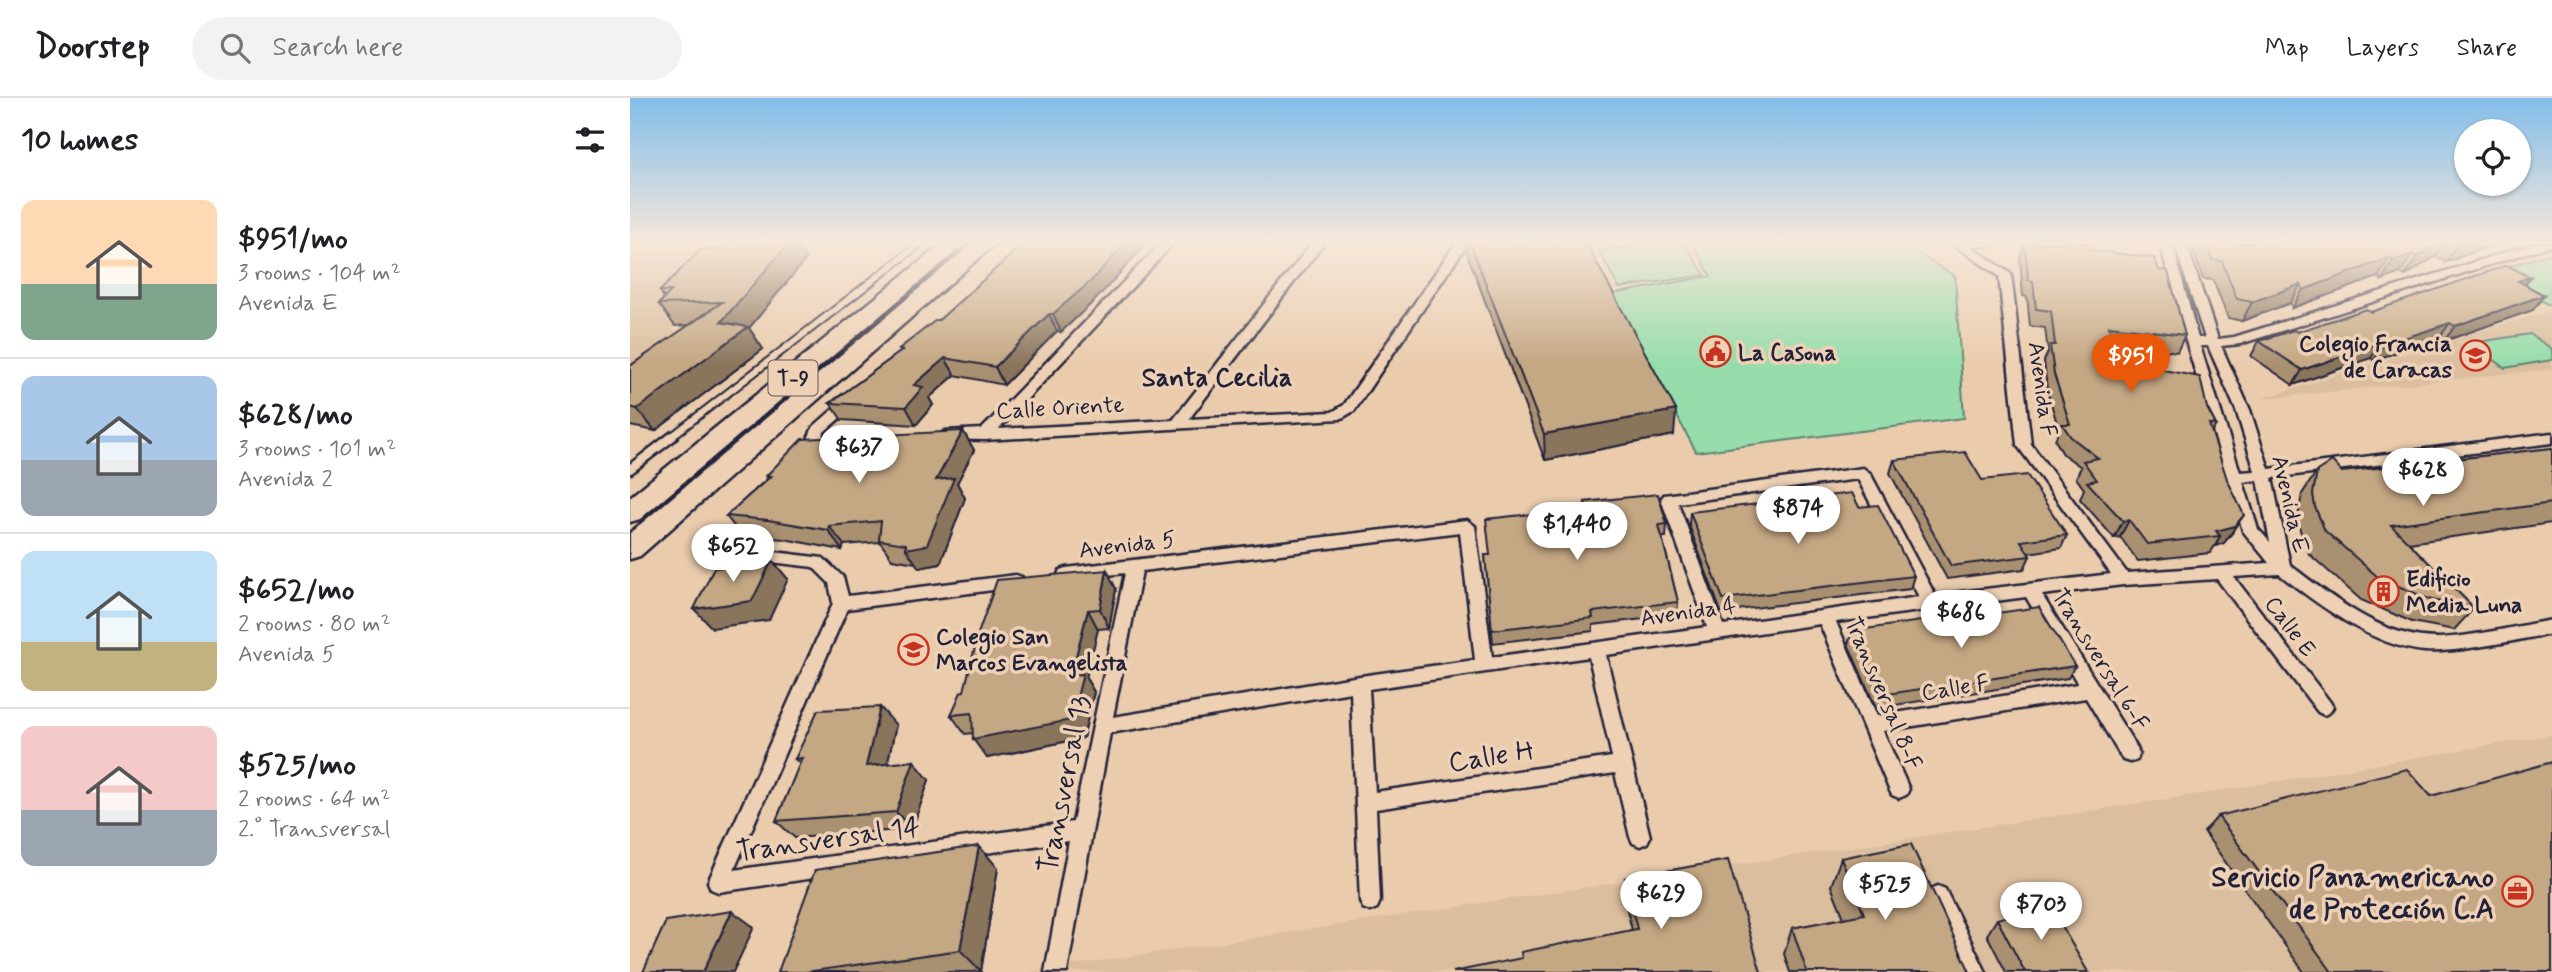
<!DOCTYPE html>
<meta charset="utf-8">
<style>
body{margin:0;font-family:Mynerve,sans-serif;background:#f2f2f2;color:#202124;height:100vh;display:flex;flex-direction:column;font-size:26px;white-space:nowrap}
*{box-sizing:border-box;margin:0}
p{font-size:23px;color:#757577}
.icon{flex:none;width:38px;height:38px;fill:none;stroke:currentColor;stroke-width:2;stroke-linecap:round;stroke-linejoin:round}
.map{position:relative;flex:1;overflow:hidden}
.drawer{display:flex;flex-direction:column;background:#fff;width:630px}
.drawer>*{flex:none}
.buttons{position:absolute;left:1824px;top:21px;display:grid;gap:14px}
.buttons a{display:grid;place-items:center;width:77px;height:77px;border-radius:50%;background:#fff;box-shadow:0 2px 5px #0004;font-size:35px}
.price{position:absolute;translate:-50% -60px;padding:0 16px;border-radius:24px;background:#fff;color:#222;font-size:23px;line-height:46px;filter:drop-shadow(0 2px 4px #0008)}
.price::after{content:'';position:absolute;left:50%;top:42px;width:21px;height:16px;margin-left:-10px;background:inherit;clip-path:polygon(0 0,100% 0,50% 100%)}
.price.current{background:#ea580c;color:#fff}
ul{padding:0;list-style:none}
li{display:flex;align-items:center;gap:21px;height:175px;padding:0 21px}
li+li{border-top:2px solid #e0e0e0}
li span{display:grid;place-items:center;flex:none;width:196px;height:140px;border-radius:14px;color:#555}
li>.icon{margin-inline-start:auto}
span .icon{width:84px;height:84px;fill:#fffc;stroke-width:1}
li b{font-size:30px}
h2{display:flex;justify-content:space-between;align-items:center;height:84px;padding:0 21px;font-size:30px}
header{display:flex;align-items:center;gap:42px;box-sizing:border-box;height:98px;padding:0 35px;background:#fff;border-bottom:2px solid #e0e0e0}
header strong{font-size:33px}
nav{display:flex;gap:38px;margin-inline-start:auto;font-size:24px}
.search{width:490px;height:63px;background:#f2f2f2;display:flex;align-items:center;gap:18px;box-sizing:border-box;padding:0 24px;border-radius:38px;color:#757577;font-size:26px}
main{display:flex;flex:1;min-height:0}
.map>svg:first-child{display:block}
</style>
<header>
<strong>Doorstep</strong>
<div class="search"><svg class="icon" aria-label="search" viewBox="0 0 24 24"><circle cx="10" cy="10" r="6"/><path d="M15 15l6 6"/></svg>Search here</div>
<nav><a>Map</a><a>Layers</a><a>Share</a></nav>
</header>
<main>
<section class="drawer">
<h2>10 homes<svg class="icon" aria-label="filters" viewBox="0 0 24 24"><path d="M4 7h16M4 17h16"/><circle cx="9" cy="7" r="2"/><circle cx="15" cy="17" r="2"/></svg></h2>
<ul>
<li><span style="background:linear-gradient(#ffd9b3 60%,#7fa58c 0)"><svg class="icon" aria-label="home" viewBox="0 0 24 24"><path d="M3 11l9-7 9 7M6 9v11h12V9"/></svg></span><div><b>$951/mo</b><p>3 rooms · 104 m²</p><p>Avenida E</p></div></li>
<li><span style="background:linear-gradient(#a9c7e8 60%,#9aa5b1 0)"><svg class="icon" aria-label="home" viewBox="0 0 24 24"><path d="M3 11l9-7 9 7M6 9v11h12V9"/></svg></span><div><b>$628/mo</b><p>3 rooms · 101 m²</p><p>Avenida 2</p></div></li>
<li><span style="background:linear-gradient(#bfe0f5 65%,#c2b280 0)"><svg class="icon" aria-label="home" viewBox="0 0 24 24"><path d="M3 11l9-7 9 7M6 9v11h12V9"/></svg></span><div><b>$652/mo</b><p>2 rooms · 80 m²</p><p>Avenida 5</p></div></li>
<li><span style="background:linear-gradient(#f6c9c9 60%,#9aa5b1 0)"><svg class="icon" aria-label="home" viewBox="0 0 24 24"><path d="M3 11l9-7 9 7M6 9v11h12V9"/></svg></span><div><b>$525/mo</b><p>2 rooms · 64 m²</p><p>2.° Transversal</p></div></li>
</ul>
</section>
<div class="map">
<svg width="1922" height="874" viewBox="0 0 1922 874">
<rect width="100%" height="100%" fill="#eaccad"/>
<filter id="ink" filterUnits="userSpaceOnUse"><feTurbulence type="fractalNoise" baseFrequency=".0143" numOctaves="2"/><feDisplacementMap in="SourceGraphic" scale="14" xChannelSelector="R" yChannelSelector="G"/><feConvolveMatrix kernelMatrix="1 2 1 2 8 2 1 2 1" color-interpolation-filters="sRGB"/></filter>
<g filter="url(#ink)">
<g fill="#dbbe9e">
<path d="M0 145H111L41 232 85 242 0 303Z"/>
<path d="M1922 212V271L1631 301 1809 245Z"/>
<path d="M1922 637V874H399L1564 697Z"/>
</g>
<g fill="#96ddab" stroke="#5c8073" stroke-width="2">
<path d="M1021 145H1054L1075 177 989 190 969 153Z"/>
<path d="M1062 145H1270L1325 178 1334 320 1066 354 982 196 1081 178Z"/>
<path d="M1919 156 1922 158 1921 208 1857 174Z"/>
<path d="M1900 236 1922 251V262L1875 270 1842 245Z"/>
</g>
<g fill="none" stroke-linecap="round" stroke-linejoin="round">
<defs>
<path id="service-far1" d="M41 339 291 145"/>
<path id="service" d="M0 371 43 338"/>
<g id="minor">
<path d="M531 145H544L369 331 543 322 682 145H694L559 321 702 314 714 307 826 145H838L724 313 710 321 355 342 310 341 308 338 315 333 352 331Z"/>
<path d="M1321 145H1362L1356 148H1340L1381 176 1401 346 1497 475 1639 465 1613 433 1556 243 1530 145H1542L1568 240H1575L1544 145H1556L1588 241 1604 239 1906 145H1922V147L1610 246 1591 248 1620 312 1639 371 1922 335V345L1642 380 1660 467C1702 499 1753 541 1809 540 1842 539 1888 528 1922 522V536C1885 542 1848 551 1811 553 1755 558 1690 508 1649 476L1604 479 1700 604 1703 609 1700 614 1694 617 1688 614 1587 481 1493 487 1412 497 1507 650 1509 656 1507 662 1500 664 1493 662 1456 600 1253 633 1279 691 1276 697 1269 700 1262 697 1259 691 1190 526 976 557 1020 739 1017 745 1010 748 1003 745 1000 739 985 675 746 711 750 803 747 810 740 813 733 810 730 803 721 594 480 635 437 874H415L439 743 88 794 81 791 78 784 203 505 199 485 183 469 99 459 97 455 99 451 105 449 193 460 213 479 218 498 386 477 392 479 394 483 392 487 386 489 217 511 104 772 443 724 495 475 436 482 430 480 428 476 430 472 436 470 837 422 845 428 862 559 1077 529 1031 401 1034 397 1233 370 1240 375 1305 497 1481 476 1387 347 1369 178ZM1570 248H1578L1606 312 1625 373 1610 374ZM1228 381 1289 499 1093 527 1048 405ZM1628 382 1640 444 1628 431 1613 384ZM830 434 845 562 730 578 483 619 512 473ZM1396 499 1448 586 1247 618 1206 524ZM959 559 982 659 745 694 739 591Z"/>
<path d="M222 298 227 299 229 302 227 305 194 334 193 339 210 341 212 344 210 347C198 351 186 352 178 341L183 329 217 299Z"/>
<path d="M1308 788 1315 791 1356 874H1334L1298 798 1301 791Z"/>
</g>
<g id="motorway">
<path d="M313 145H336L10 421 0 424V399Z"/>
<path d="M343 145H366L10 458 0 461V435Z"/>
</g>
</defs>
<use href="#service-far1" stroke="#22223b" stroke-width="10"/>
<use href="#service" stroke="#22223b" stroke-width="13"/>
<use href="#minor" stroke="#22223b" stroke-width="5"/>
<use href="#motorway" stroke="#22223b" stroke-width="5"/>
<use href="#service-far1" stroke="#eed1b5" stroke-width="6"/>
<use href="#service" stroke="#eed1b5" stroke-width="8"/>
<use href="#minor" fill="#eed1b5" fill-rule="evenodd"/>
<use href="#motorway" fill="#eed1b5" fill-rule="evenodd"/>
</g>
<g fill="#a99071" stroke="#22223b" stroke-width="2">
<path d="M392 145H517L466 201 431 234 427 233 374 287 325 277 299 300 303 307 286 327 212 322 200 305 270 254 269 251 309 222 379 159Z"/>
<path d="M836 145H971L957 147 1044 337 915 362 838 158Z"/>
<path d="M1395 145 1460 152 1555 237 1547 254 1483 245 1487 263 1577 310 1586 327 1582 334 1603 434 1594 445 1585 448 1580 455 1508 463 1490 439 1484 440 1450 401 1454 391 1446 380 1451 369 1433 356 1425 342 1429 332 1417 292 1414 263 1418 254 1415 230 1400 228 1397 199 1393 198 1390 160Z"/>
<path d="M1561 145H1868L1816 164 1806 158 1775 178 1770 175 1752 182 1748 179 1662 210 1660 205 1612 223 1598 220 1583 182 1573 181Z"/>
<path d="M176 161 119 230 133 251 25 333 0 328V268L59 227 45 228 29 206 34 200 30 193Z"/>
<path d="M1900 179 1895 187 1914 197 1903 212 1814 243 1809 240 1744 262 1741 260 1663 287 1621 258 1629 243 1667 234 1741 214Z"/>
<path d="M333 333 344 352 327 385 335 400 310 466 289 470 286 465 262 461 250 444 214 447 212 452 154 441 112 438 96 418 138 380 136 378Z"/>
<path d="M1922 350V425L1779 445 1844 510 1824 532 1782 524 1731 502 1679 456 1670 432 1668 418 1672 396 1687 373 1712 374Z"/>
<path d="M1264 362 1352 382 1437 437 1431 450 1398 455 1400 458 1394 471 1317 481 1260 375Z"/>
<path d="M955 404 1037 426 1036 439H1032L1048 504 1047 517 963 527V533L863 545 855 457H860L955 410Z"/>
<path d="M1229 409 1284 478 1280 491 1091 514 1059 427 1060 414Z"/>
<path d="M486 491 479 530 468 531 456 580 464 594 453 640 357 660 343 635 335 636 321 617 334 593Z"/>
<path d="M1319 522 1445 568 1438 580 1246 610 1218 546 1222 533Z"/>
<path d="M266 627 257 666 299 682 282 731 165 740 146 723 170 666 165 661Z"/>
<path d="M1801 698 1922 874H1674L1574 734 1588 718Z"/>
<path d="M1211 760 1340 874H1160L1154 856 1162 830 1214 820 1201 788Z"/>
<path d="M368 770 351 873 343 874H148Z"/>
<path d="M995 780 1131 874 892 860 1002 832 994 800Z"/>
<path d="M1367 821 1458 874H1376L1357 837Z"/>
</g>
<g fill="#89755c" stroke="#22223b" stroke-width="2">
<path d="M159 145H166L176 161 119 230 133 251 25 333 7 311 91 224Z"/>
<path d="M496 145H517L466 201 431 234 423 216Z"/>
<path d="M1810 145H1815L1806 158 1775 178 1787 159Z"/>
<path d="M1829 145H1868L1816 164Z"/>
<path d="M1782 156 1770 175 1752 182 1763 163Z"/>
<path d="M1759 160 1748 179 1662 210 1673 192Z"/>
<path d="M1900 179 1889 194 1888 183Z"/>
<path d="M1671 186 1660 205 1612 223 1622 204Z"/>
<path d="M1914 197 1903 212 1814 243 1825 228Z"/>
<path d="M419 216 427 233 374 287 365 269Z"/>
<path d="M1820 225 1809 240 1744 262 1753 247Z"/>
<path d="M1751 245 1741 260 1663 287 1672 272Z"/>
<path d="M315 260 325 277 299 300 303 307 286 327 276 309 284 287Z"/>
<path d="M1046 312 1044 337 915 362 914 336Z"/>
<path d="M333 333 344 352 327 385 335 400 310 466 289 470 276 451 306 382Z"/>
<path d="M1614 417 1594 445 1585 448 1590 438 1586 433Z"/>
<path d="M1499 422 1490 439 1484 440 1493 423Z"/>
<path d="M199 428 214 447 212 452 198 432Z"/>
<path d="M142 462 158 481 139 522 82 530 64 511Z"/>
<path d="M477 472 486 491 479 530 470 511Z"/>
<path d="M458 512 468 531 456 580 464 594 453 640 357 660 343 641 441 577Z"/>
<path d="M250 609 266 627 253 686 236 668Z"/>
<path d="M284 663 299 682 282 731 266 714Z"/>
<path d="M349 748 368 770 351 873 330 852Z"/>
<path d="M102 813 124 829 103 874H73Z"/>
</g>
<g fill="#c4a783" stroke="#22223b" stroke-width="2">
<path d="M94 145H159L91 224 118 229 7 311 0 309V268L92 204 29 206 41 193H30L70 152H88Z"/>
<path d="M392 145H496L460 184 423 216H419L365 269 315 260 284 287 293 289 276 309 200 305 273 252 269 251 306 222H309L379 159Z"/>
<path d="M840 145H956L1046 312 914 336Z"/>
<path d="M1395 145H1458L1460 152 1524 160 1529 172 1538 173 1555 237 1479 228 1487 263 1570 279 1577 310 1586 327 1579 326 1597 381 1614 417 1605 428 1586 433 1590 438 1517 446 1499 422 1493 423 1457 384 1467 382 1453 363 1468 360 1441 339 1432 326H1440L1424 276 1420 247H1425L1421 213 1406 211 1403 183 1398 182Z"/>
<path d="M1576 145H1810L1787 159 1782 156 1763 163 1759 160 1673 192 1671 186 1622 204 1607 201 1592 163 1582 162Z"/>
<path d="M1877 167 1900 179 1888 183 1914 197 1825 228 1820 225 1753 247 1751 245 1672 272 1629 243 1664 232 1667 234 1736 211 1741 214Z"/>
<path d="M333 333 306 382 324 380 297 447 276 451V446L249 442 251 423 199 428 198 432 138 422 96 418 141 378H136L172 341Z"/>
<path d="M1922 350V405L1761 427 1844 510 1801 502 1749 480 1695 433 1685 409 1683 396 1687 373 1702 363 1712 374Z"/>
<path d="M1335 354 1352 382 1397 377 1437 437 1391 443 1400 458 1321 468 1264 362Z"/>
<path d="M1222 395 1229 409 1248 407 1284 478 1093 501 1060 414Z"/>
<path d="M1028 396 1037 426 1029 427 1048 504 962 514 963 520 862 532 855 457H860L856 421 956 410 955 404Z"/>
<path d="M142 462 122 503 64 511 84 470Z"/>
<path d="M477 472 470 511 458 512 441 577 453 576 441 622 343 641 342 615 321 617 331 594 334 593 349 533 367 482Z"/>
<path d="M1409 509 1445 568 1251 597 1222 533 1318 519 1319 522Z"/>
<path d="M250 609 236 668 284 663 266 714 146 723 172 660 165 661 188 612Z"/>
<path d="M1922 664V874H1702L1588 718 1777 671 1801 698Z"/>
<path d="M1281 746 1340 874H1177L1162 830 1234 816 1211 760Z"/>
<path d="M349 748 330 852 176 874H148L185 772Z"/>
<path d="M1098 762 1131 874H823L892 860 891 854 1007 831 995 780Z"/>
<path d="M1419 806 1458 874H1395L1367 821Z"/>
<path d="M102 813 73 874H13L36 823Z"/>
</g>
</g>
<linearGradient id="sky" x2="0" y2="1"><stop stop-color="#83bdea"/><stop offset="0.54" stop-color="#f6e8da"/><stop offset="1" stop-color="#f6e8da" stop-opacity="0"/></linearGradient>
<rect width="1922" height="267" fill="url(#sky)"/>
<defs>
<symbol id="civic-ring" viewBox="-11 -11 22 22"><circle r="9.5" fill="#eed1b5" stroke="#c8321e" stroke-width="1.5"/><path d="M-.6-6.5H3V-4.5H.6V-3L4-1V1h2V6H-6V1h2V-1L-.6-3ZM-1.2 2.5V6h2.4V2.5Z" fill="#c8321e"/></symbol>
<symbol id="school-ring" viewBox="-11 -11 22 22"><circle r="9.5" fill="#eed1b5" stroke="#c8321e" stroke-width="1.5"/><path d="M0-5L7-2L0 1L-7-2ZM-4 1L0 2.5L4 1V4Q0 6-4 4Z" fill="#c8321e"/></symbol>
<symbol id="building-ring" viewBox="-11 -11 22 22"><circle r="9.5" fill="#eed1b5" stroke="#c8321e" stroke-width="1.5"/><path d="M-4-6H4V6H1V3H-1V6H-4ZM-2.5-4.3h1.7v1.8h-1.7ZM.8-4.3h1.7v1.8H.8ZM-2.5-1h1.7V.8h-1.7ZM.8-1h1.7V.8H.8Z" fill="#c8321e"/></symbol>
<symbol id="office-ring" viewBox="-11 -11 22 22"><circle r="9.5" fill="#eed1b5" stroke="#c8321e" stroke-width="1.5"/><path d="M-6-3h4V-5.5h4V-3h4V5H-6ZM-1-4.5V-3h2v-1.5ZM-6 0V1H6V0Z" fill="#c8321e"/></symbol>
</defs>
<g fill-rule="evenodd">
<use href="#civic-ring" x="1068" y="236" width="35" height="35"/>
<use href="#school-ring" x="1828" y="240" width="35" height="35"/>
<use href="#building-ring" x="1736" y="476" width="35" height="35"/>
<use href="#school-ring" x="266" y="534" width="35" height="35"/>
<use href="#office-ring" x="1870" y="776" width="35" height="35"/>
</g>
<g text-anchor="middle" stroke-width="7" stroke-linejoin="round" paint-order="stroke">
<rect fill="#eed1b5" stroke="#5f5660" stroke-width="2" x="138.5" y="262.5" width="49" height="35" rx="5"/>
<g font-size="21" font-weight="bold" fill="#22223b">
<text x="163" y="287">T-9</text>
</g>
<g font-size="23" font-weight="bold" fill="#22223b" stroke="#eed1b5" text-anchor="start">
<text x="1822" y="253" text-anchor="end">Colegio Francia<tspan x="1822" dy="26">de Caracas</tspan></text>
<text x="1108" y="262">La Casona</text>
<text x="1776" y="488">Edificio<tspan x="1776" dy="26">Media Luna</tspan></text>
<text x="306" y="546">Colegio San<tspan x="306" dy="26">Marcos Evangelista</tspan></text>
</g>
<g font-size="23" fill="#22223b" stroke="#eed1b5">
<text transform="translate(1413 291) rotate(82)" y="8">Avenida F</text>
<text transform="translate(430 309) rotate(-3)" y="8">Calle Oriente</text>
<text transform="translate(1661 406) rotate(77)" y="8">Avenida E</text>
<text transform="translate(497 446) rotate(-7)" y="8">Avenida 5</text>
<text transform="translate(1058 513) rotate(-8)" y="8">Avenida 4</text>
<text transform="translate(1661 528) rotate(53)" y="8">Calle E</text>
<text transform="translate(1471 561) rotate(58)" y="8">Transversal 6-F</text>
<text transform="translate(1325 589) rotate(-9)" y="8">Calle F</text>
<text transform="translate(1254 595) rotate(67)" y="8">Transversal 8-F</text>
</g>
<g font-size="26" font-weight="bold" fill="#22223b" stroke="#eed1b5">
<text x="587" y="288">Santa Cecilia</text>
</g>
<g font-size="28" fill="#22223b" stroke="#eed1b5">
<text transform="translate(861 657) rotate(-9)" y="10">Calle H</text>
<text transform="translate(433 686) rotate(-79)" y="10">Transversal 13</text>
<text transform="translate(198 740) rotate(-8)" y="10">Transversal 14</text>
</g>
<g font-size="28" font-weight="bold" fill="#22223b" stroke="#eed1b5" text-anchor="end">
<text x="1864" y="788">Servicio Panamericano<tspan x="1864" dy="32">de Protección C.A</tspan></text>
</g>
</g>
</svg>
<div class="buttons">
<a><svg class="icon" aria-label="locate" viewBox="0 0 24 24"><circle cx="12" cy="12" r="6"/><path d="M12 2v4M12 18v4M2 12h4M18 12h4"/></svg></a>
</div>
<b class="price current" style="left:1501px;top:296px">$951</b>
<b class="price" style="left:229px;top:387px">$637</b>
<b class="price" style="left:1793px;top:410px">$628</b>
<b class="price" style="left:1168px;top:448px">$874</b>
<b class="price" style="left:947px;top:464px">$1,440</b>
<b class="price" style="left:103px;top:486px">$652</b>
<b class="price" style="left:1331px;top:552px">$686</b>
<b class="price" style="left:1255px;top:824px">$525</b>
<b class="price" style="left:1031px;top:833px">$629</b>
<b class="price" style="left:1411px;top:844px">$703</b>
</div>
</main>
